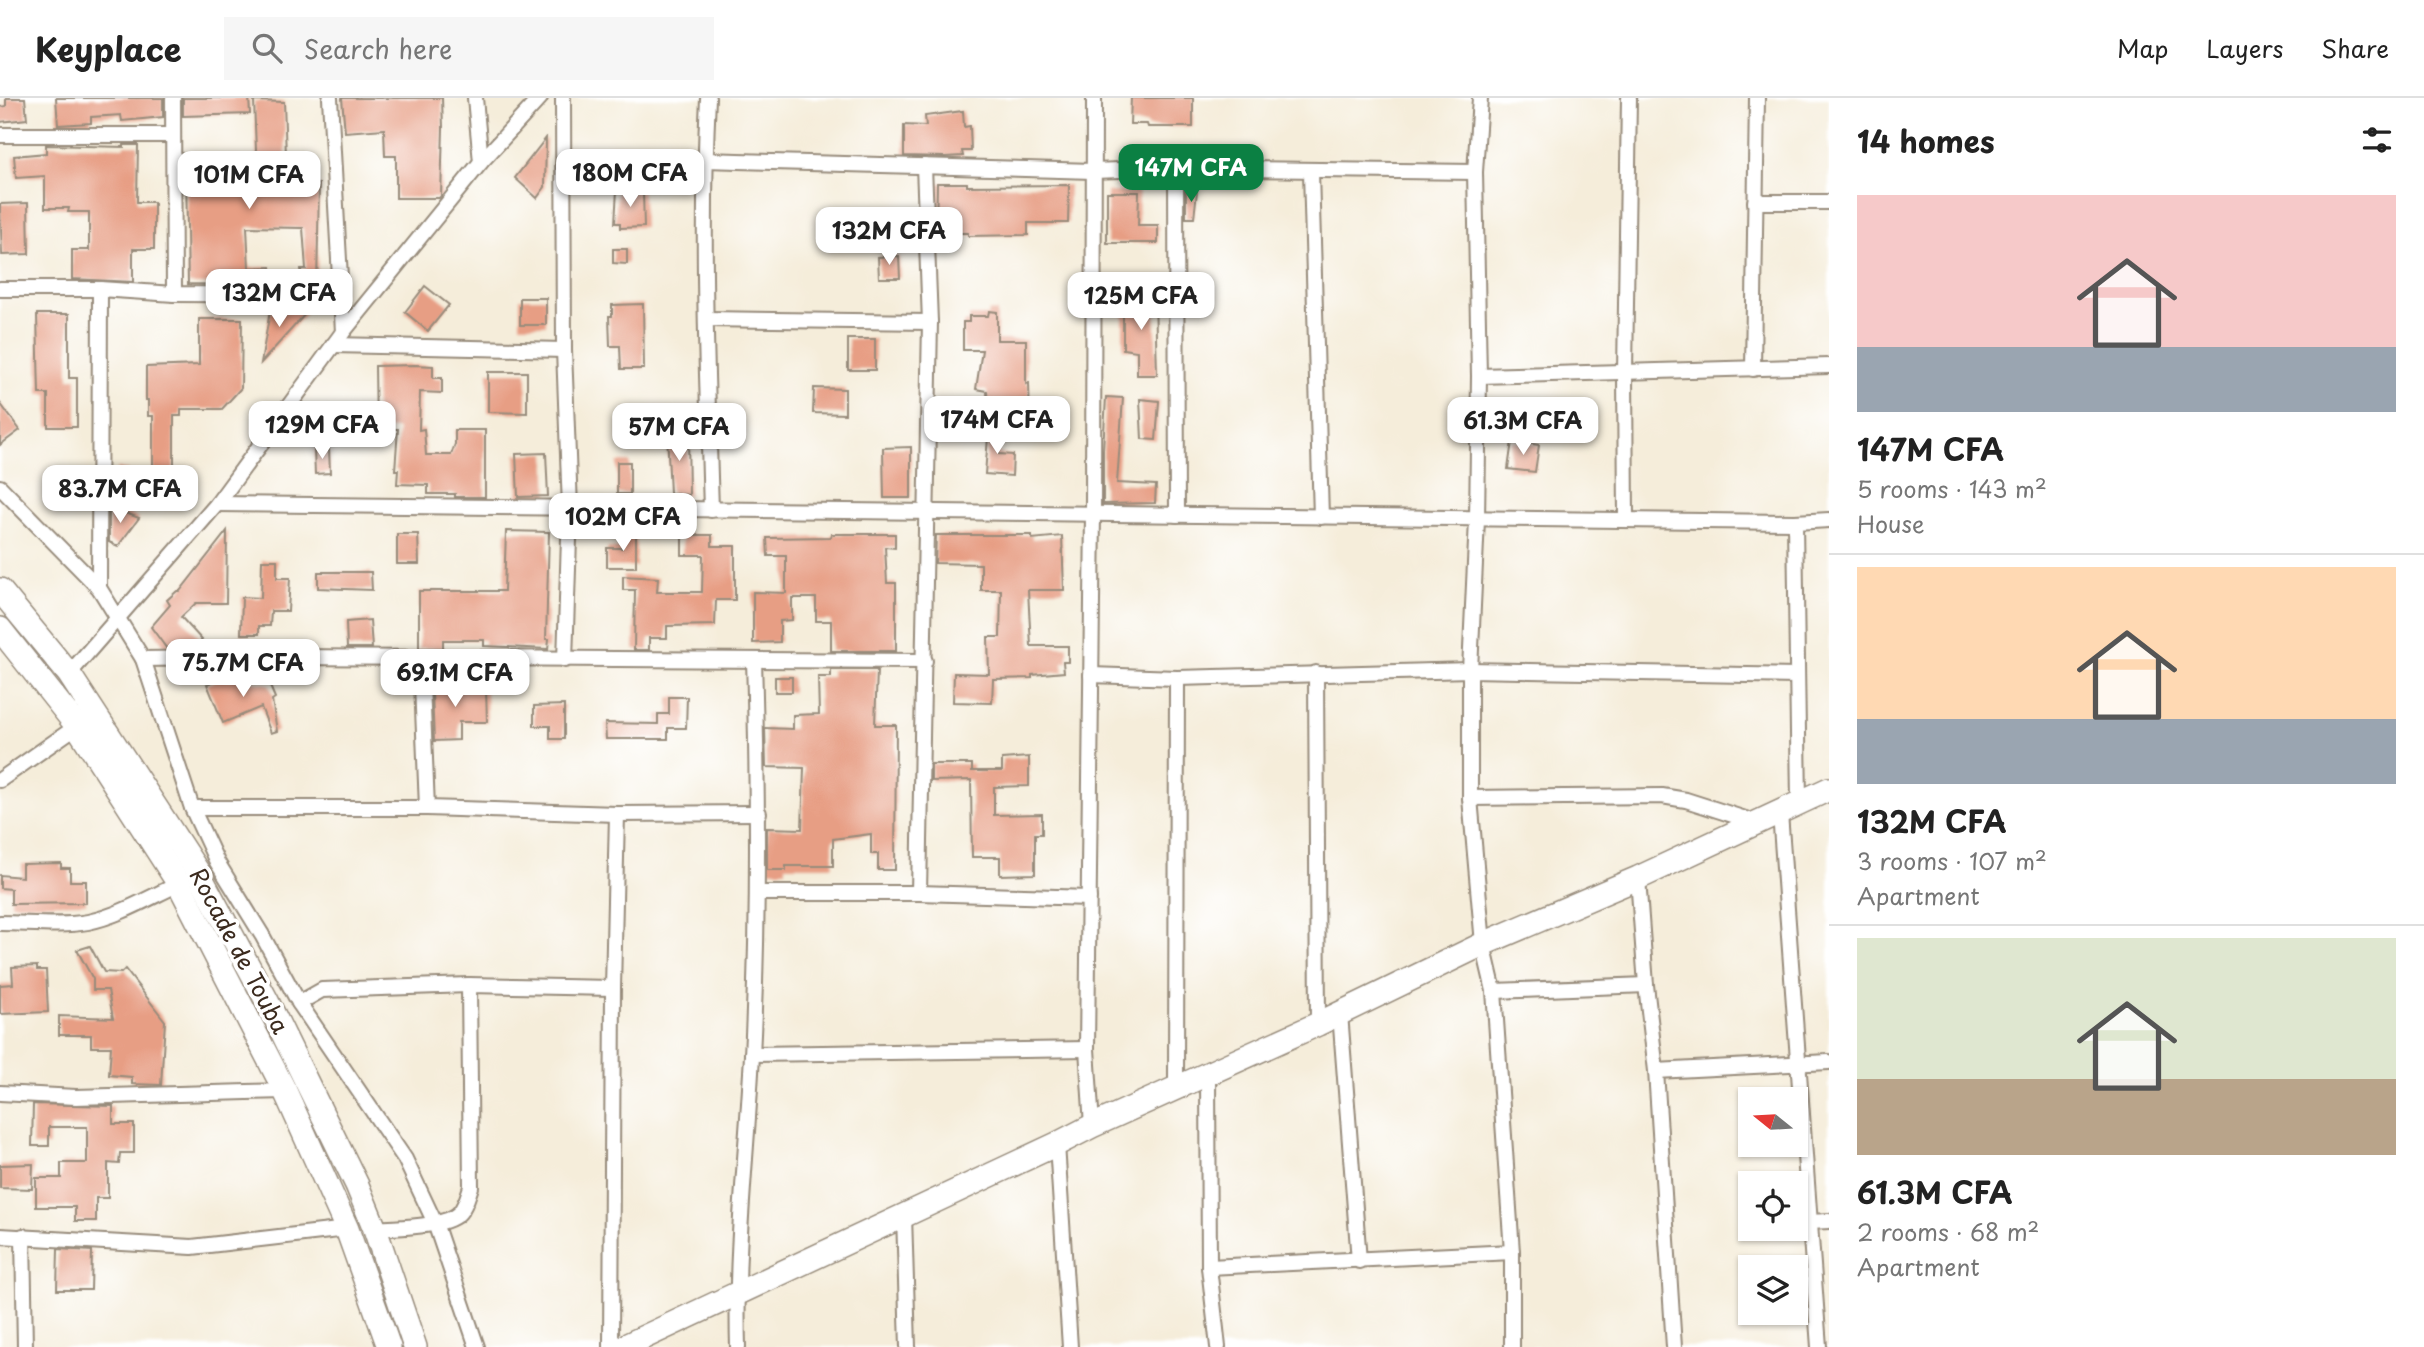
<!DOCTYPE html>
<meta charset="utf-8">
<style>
body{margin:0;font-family:"Playpen Sans",sans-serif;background:#f6f6f6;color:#222;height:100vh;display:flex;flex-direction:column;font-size:26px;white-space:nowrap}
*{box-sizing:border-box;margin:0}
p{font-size:23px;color:#767676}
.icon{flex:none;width:38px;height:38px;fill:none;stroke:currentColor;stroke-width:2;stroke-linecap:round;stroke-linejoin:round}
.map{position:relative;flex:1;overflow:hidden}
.drawer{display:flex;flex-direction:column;background:#fff;width:595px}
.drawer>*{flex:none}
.needle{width:46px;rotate:288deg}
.tools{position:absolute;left:1738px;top:989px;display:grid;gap:14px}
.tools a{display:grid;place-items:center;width:70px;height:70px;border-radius:0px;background:#fff;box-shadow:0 2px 5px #0004;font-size:35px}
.price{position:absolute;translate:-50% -60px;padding:0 16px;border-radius:14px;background:#fff;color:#222;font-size:23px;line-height:46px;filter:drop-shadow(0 2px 4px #0008)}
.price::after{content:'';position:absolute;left:50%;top:42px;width:21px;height:16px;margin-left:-10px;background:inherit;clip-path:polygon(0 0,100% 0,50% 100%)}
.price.on{background:#0b8043;color:#fff}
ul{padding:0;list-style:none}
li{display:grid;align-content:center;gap:14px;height:371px;padding:0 28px}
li+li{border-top:2px solid #e0e0e0}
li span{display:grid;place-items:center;height:217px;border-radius:0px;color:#555}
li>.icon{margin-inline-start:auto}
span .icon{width:126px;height:126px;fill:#fffc;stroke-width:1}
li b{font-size:30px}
h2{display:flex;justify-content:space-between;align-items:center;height:84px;padding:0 28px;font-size:30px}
header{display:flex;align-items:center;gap:42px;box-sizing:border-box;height:98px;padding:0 35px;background:#fff;border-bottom:2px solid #e0e0e0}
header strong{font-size:33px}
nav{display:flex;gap:38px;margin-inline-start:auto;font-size:24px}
.search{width:490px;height:63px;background:#f6f6f6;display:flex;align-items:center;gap:18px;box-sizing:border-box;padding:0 24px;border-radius:0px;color:#767676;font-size:26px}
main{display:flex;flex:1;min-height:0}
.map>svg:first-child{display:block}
</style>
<header>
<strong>Keyplace</strong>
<div class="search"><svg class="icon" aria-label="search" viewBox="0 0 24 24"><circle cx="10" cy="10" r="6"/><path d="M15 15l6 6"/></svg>Search here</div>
<nav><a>Map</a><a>Layers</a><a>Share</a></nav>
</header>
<main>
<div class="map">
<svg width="1829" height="1249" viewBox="0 0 1829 1249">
<rect width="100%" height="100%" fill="#fff"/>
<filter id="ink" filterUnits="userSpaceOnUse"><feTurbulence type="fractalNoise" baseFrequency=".0143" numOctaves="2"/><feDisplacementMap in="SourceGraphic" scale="14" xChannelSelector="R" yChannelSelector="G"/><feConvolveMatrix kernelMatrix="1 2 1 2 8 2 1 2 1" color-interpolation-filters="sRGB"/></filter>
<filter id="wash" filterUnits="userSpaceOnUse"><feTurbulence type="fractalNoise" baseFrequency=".00686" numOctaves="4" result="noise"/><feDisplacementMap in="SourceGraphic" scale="28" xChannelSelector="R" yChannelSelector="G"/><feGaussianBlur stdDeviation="1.57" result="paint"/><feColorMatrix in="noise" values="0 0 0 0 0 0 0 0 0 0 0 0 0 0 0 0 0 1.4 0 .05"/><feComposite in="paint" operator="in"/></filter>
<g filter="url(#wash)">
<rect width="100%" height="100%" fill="#f5edda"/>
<g id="blocks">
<g fill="#e79e84">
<path d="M6 0H25L27 21 0 24V9L6 8Z"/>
<path d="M56 0H163V19L122 23 121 17 91 19V25L58 27Z"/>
<path d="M183 0H249L250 16 183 18Z"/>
<path d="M342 0H442L443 30 441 98 439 100H396V58H385L384 31 345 34Z"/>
<path d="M1131 0H1193V29H1148L1147 26H1130Z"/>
<path d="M254 3 284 4 287 85 319 86 317 187H302L301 171H306L303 130 247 129 249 170 271 169 272 187 188 186 186 74 223 75V79L257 76Z"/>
<path d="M963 13 964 29 970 28 971 53H962L963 58 945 59 904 58V27L926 28 925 18Z"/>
<path d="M546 40 545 89 537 100 515 80Z"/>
<path d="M46 47 124 49V47H138L137 104H154V151H133V184L72 181V152H89V114H68L69 110H45V78L16 80 14 58 46 55Z"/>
<path d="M937 85H967V88L1069 87 1068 125H1028V137L968 138V135H936Z"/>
<path d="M617 92 643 94 644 129 620 130V125H615Z"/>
<path d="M1186 93H1197L1194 120H1186Z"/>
<path d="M1107 94H1139L1138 127H1158V145H1107Z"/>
<path d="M28 105 29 156 2 157 0 106Z"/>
<path d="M613 151H627V166L613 165Z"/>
<path d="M899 158 900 180H879L878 159Z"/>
<path d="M425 188 449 207 428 233 405 214Z"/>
<path d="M1123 199H1155L1157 277H1137V253L1123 251Z"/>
<rect x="520" y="200" width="26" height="27"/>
<path d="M643 206 644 271H621L620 248H610L609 218H612V207Z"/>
<path d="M270 213 307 214 261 265Z"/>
<path d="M989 213 997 214V242H1026V286L1029 285 1030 326 989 327 987 293 976 291 982 252H963V224H969V218H988Z"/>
<path d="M37 216H69V280H77V329H48V296H39Z"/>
<path d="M199 221H242L241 290 222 311H181V318H174V371L152 399 110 393 118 370 153 380V318H148V302H146V269L199 267Z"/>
<rect x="848" y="241" width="27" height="31"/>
<path d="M415 267 433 268V280H442V295L420 294 419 332 424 331 426 357H451L455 346V332H485V399H455V396H428V387L397 386 398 372H395L398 331H376L375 268Z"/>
<path d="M488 274H527V315L488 314Z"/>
<path d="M814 290 845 291V316L813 315Z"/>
<path d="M1106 299 1123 300 1117 385 1156 387 1155 405 1103 406V352Z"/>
<path d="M1140 301 1159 303 1156 342 1142 341Z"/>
<path d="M0 305 20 332 0 347Z"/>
<path d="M989 327H998L999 356 1013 357 1012 378 985 376Z"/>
<path d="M688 334 689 397 670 395 667 335Z"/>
<path d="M1512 343 1539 347 1535 374 1508 371Z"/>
<path d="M911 349V400H884L883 350Z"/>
<path d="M314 351H329L330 375 315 376Z"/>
<path d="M546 355 548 398 518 399 516 356Z"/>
<rect x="617" y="364" width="13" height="32"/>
<path d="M109 409 139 420 118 448 109 444Z"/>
<path d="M227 433 226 505H196L181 519 202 542 193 551H167L151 529 170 507 167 502 177 493H180Z"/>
<path d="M506 433 549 434 546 541H549L548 551 484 548V542H443V550H419V493H504Z"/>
<path d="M397 436H418L419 466H397Z"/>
<path d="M623 436H636V469H607V450H622Z"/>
<path d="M832 436H895V450L885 449 887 485H896V553H831V523H816V500H792V522L780 523V544L753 545V494L786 495V458H768L767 440 831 439Z"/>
<path d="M682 437H712V448H735V502H716L715 527 667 528V540H649V552H634L635 492H623V478L658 480 657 494H702L703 457H682Z"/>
<path d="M936 437H1032V441L1062 438 1064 492H1028L1031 548H1068V564H1063L1064 574 1032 577V580L993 581 992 605 953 604 954 575 989 576 988 539H1000L1001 492H981V466L935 465Z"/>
<path d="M262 462H277V480H290L288 513H271L270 528H259V536H241L242 499 261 500Z"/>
<path d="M318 474H371L372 492 318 490Z"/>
<path d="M370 522 372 550H347L346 524Z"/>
<path d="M431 570H440V592L486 591 487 624H459V642L434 643Z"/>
<path d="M831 572H877L875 627H896L895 772H878V756H871V736L833 741V768H786V772H767V730L802 731 804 670 766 669 765 630 793 631V617L819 616 818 579H831Z"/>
<path d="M226 578 227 582 242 578 256 584 269 586 275 600 272 602 277 633 271 635 261 609 223 625 207 586Z"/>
<rect x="775" y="579" width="17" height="15"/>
<path d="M669 599H687L686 630H668V641H606L605 625 658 626V616H669Z"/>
<path d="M564 607V641H550V628H534V608Z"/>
<path d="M1029 659V688L994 689V717L1042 716V736H1035V776L1000 777V759H972L971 682 931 683V666H972V673H1002V661Z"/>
<path d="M61 765V770H70V783H86V805L11 806V791L0 790V777L22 779V766Z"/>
<path d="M90 848 104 874 121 875 125 871 165 923 161 987 132 986V979L109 977 111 949H91V937H59V918L113 920 108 892H93V881L77 852Z"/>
<path d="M37 868V872H46L48 914 0 916V887L13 886 12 869Z"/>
<path d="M33 1006 113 1008V1026H134V1055H120L119 1066 108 1065V1100H96V1123H75V1109H36V1080H61V1065H87V1029H49V1048H32Z"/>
<path d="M33 1066 32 1091 0 1090V1067Z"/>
<path d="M58 1151 92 1153 91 1192H57Z"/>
</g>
</g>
</g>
<g filter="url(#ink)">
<use href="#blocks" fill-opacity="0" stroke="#988c7c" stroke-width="2"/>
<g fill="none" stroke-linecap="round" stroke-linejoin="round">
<defs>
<g id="street">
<path d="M173 0 174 196"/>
<path d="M330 0 343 234"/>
<path d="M475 0 481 64"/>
<path d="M563 0 564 252 570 410 565 562"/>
<path d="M708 0C701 137 707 274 711 412"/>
<path d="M1480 0 1475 74 1479 278 1477 422 1470 572V700L1483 846 1494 893 1512 1154V1249"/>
<path d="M0 37H173"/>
<path d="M705 62 1093 73 1176 70 1475 74"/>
<path d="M1176 70 1177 417"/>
<path d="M1311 74 1321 419"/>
<path d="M1755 104H1829"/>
<path d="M0 191H100L174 196 340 197"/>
<path d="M706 221 930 224"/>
<path d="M333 247 564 252"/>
<path d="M1753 271 1757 0"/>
<path d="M1479 278 1829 268"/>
<path d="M0 389 99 490 143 561 192 710 217 764 262 837 299 905 405 1061 435 1125 477 1249"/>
<path d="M217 406C743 412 1269 417 1795 424L1829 422"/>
<path d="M1626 422 1625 275 1629 0"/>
<path d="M1795 424 1799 704"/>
<path d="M99 490 100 191"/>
<path d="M143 561 283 559 925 563"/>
<path d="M421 561 427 710"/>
<path d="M1316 575 1318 926"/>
<path d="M69 576 217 406 343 234 481 64 540 0"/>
<path d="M1091 577 1177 580 1470 572 1797 578"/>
<path d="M0 682 77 628"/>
<path d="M1470 700 1662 698 1686 702 1758 725"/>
<path d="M192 710H427L617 716 759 715"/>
<path d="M1780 715 1819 1249"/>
<path d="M1638 780 1646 887 1656 973 1674 1249"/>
<path d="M757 795H919L1089 800"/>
<path d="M919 795 930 224 924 68"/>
<path d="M0 825C29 825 60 829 88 824 119 818 150 799 179 786"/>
<path d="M1494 893 1646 887"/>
<path d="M299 905 322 892 469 887 613 890"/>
<path d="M1340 915 1359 1163"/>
<path d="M752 956 1087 951"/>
<path d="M1656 973 1829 964"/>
<path d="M1208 976 1209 1169 1218 1249"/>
<path d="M1176 989 1177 580"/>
<path d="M0 995 76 999 285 993"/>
<path d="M1092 1028 1087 951 1093 414 1094 0"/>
<path d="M1057 1046 1070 1249"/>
<path d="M904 1117 908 1249"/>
<path d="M1809 1124 1829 1123"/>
<path d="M375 1131C395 1129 447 1130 460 1114 466 1107 468 1097 471 1089L469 887"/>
<path d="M0 1138 192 1149 347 1131"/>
<path d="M23 1138 25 1249"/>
<path d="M1209 1169 1512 1154"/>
<path d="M611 1249 613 890 617 716"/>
<path d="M738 1249C735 1151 747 1054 752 957 759 825 758 694 754 562"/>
</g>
<g id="primary">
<path d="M0 492 69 576 198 774 267 903 357 1087 375 1131 415 1249"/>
<path d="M0 531 77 628 179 786 285 993 347 1131 389 1249"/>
<path d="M623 1249 1057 1046 1092 1028 1318 926 1483 846 1638 780 1829 691"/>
</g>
</defs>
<use href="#street" stroke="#988c7c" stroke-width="18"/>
<use href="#primary" stroke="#988c7c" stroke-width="26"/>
<use href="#street" stroke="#fff" stroke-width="14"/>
<use href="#primary" stroke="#fff" stroke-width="23"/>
</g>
</g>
<g text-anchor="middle" stroke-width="7" stroke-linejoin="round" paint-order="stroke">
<g font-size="23" fill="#3b2a1e" stroke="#fff">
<text transform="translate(239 853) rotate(62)" y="8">Rocade de Touba</text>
</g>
</g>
</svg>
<div class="tools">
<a><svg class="needle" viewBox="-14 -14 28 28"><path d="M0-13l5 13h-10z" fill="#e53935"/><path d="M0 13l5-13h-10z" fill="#767676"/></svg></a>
<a><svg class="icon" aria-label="locate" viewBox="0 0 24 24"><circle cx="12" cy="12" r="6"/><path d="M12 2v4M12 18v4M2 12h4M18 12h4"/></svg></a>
<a><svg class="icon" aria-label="layers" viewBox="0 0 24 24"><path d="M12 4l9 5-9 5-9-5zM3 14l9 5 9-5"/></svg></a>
</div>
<b class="price on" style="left:1191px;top:106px">147M CFA</b>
<b class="price" style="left:630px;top:111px">180M CFA</b>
<b class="price" style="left:249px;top:113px">101M CFA</b>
<b class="price" style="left:889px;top:169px">132M CFA</b>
<b class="price" style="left:279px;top:231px">132M CFA</b>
<b class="price" style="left:1141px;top:234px">125M CFA</b>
<b class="price" style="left:997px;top:358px">174M CFA</b>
<b class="price" style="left:1523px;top:359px">61.3M CFA</b>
<b class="price" style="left:322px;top:363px">129M CFA</b>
<b class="price" style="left:679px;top:365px">57M CFA</b>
<b class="price" style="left:120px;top:427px">83.7M CFA</b>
<b class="price" style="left:623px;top:455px">102M CFA</b>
<b class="price" style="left:243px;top:601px">75.7M CFA</b>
<b class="price" style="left:455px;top:611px">69.1M CFA</b>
</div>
<section class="drawer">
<h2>14 homes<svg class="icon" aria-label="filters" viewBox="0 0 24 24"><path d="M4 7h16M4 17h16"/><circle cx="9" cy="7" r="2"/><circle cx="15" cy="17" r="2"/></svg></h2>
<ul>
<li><span style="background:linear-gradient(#f6c9c9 70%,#9aa5b1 0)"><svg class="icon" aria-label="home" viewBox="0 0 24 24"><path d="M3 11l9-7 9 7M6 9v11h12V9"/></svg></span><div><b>147M CFA</b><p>5 rooms · 143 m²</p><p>House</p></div></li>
<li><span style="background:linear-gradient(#ffd9b3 70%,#9aa5b1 0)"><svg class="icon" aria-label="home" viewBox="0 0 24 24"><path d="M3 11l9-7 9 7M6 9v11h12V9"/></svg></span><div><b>132M CFA</b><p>3 rooms · 107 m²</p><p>Apartment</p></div></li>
<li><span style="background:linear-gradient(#dfe7d0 65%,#b9a48a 0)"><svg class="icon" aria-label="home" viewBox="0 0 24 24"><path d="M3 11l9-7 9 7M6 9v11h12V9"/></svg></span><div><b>61.3M CFA</b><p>2 rooms · 68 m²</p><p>Apartment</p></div></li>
</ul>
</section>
</main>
